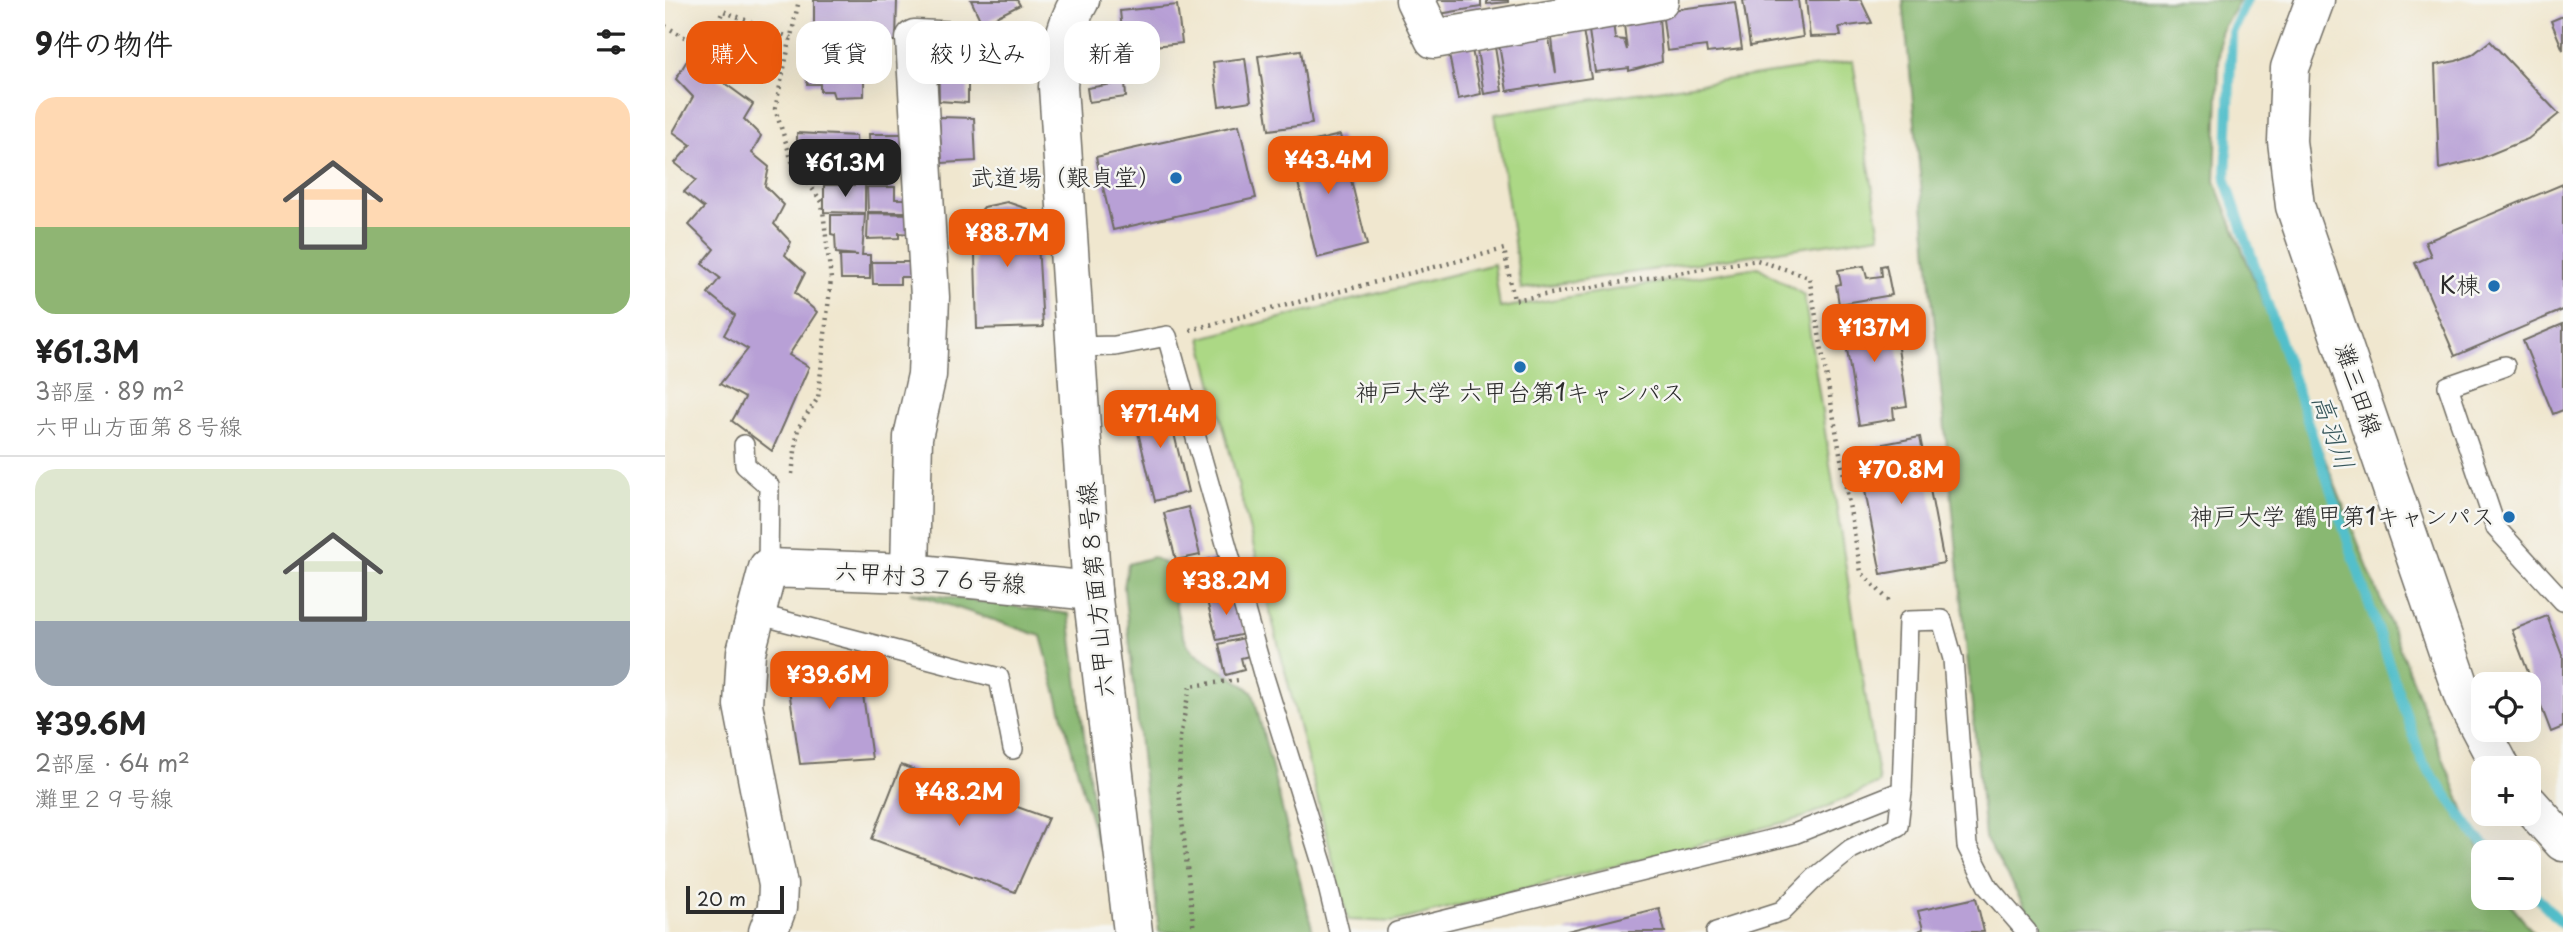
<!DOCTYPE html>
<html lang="ja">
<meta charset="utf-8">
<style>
body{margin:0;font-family:"Playpen Sans","Klee One",sans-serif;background:#f2f2f2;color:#222;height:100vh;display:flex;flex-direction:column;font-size:26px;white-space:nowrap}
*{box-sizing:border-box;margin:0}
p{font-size:23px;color:#767676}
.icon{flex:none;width:38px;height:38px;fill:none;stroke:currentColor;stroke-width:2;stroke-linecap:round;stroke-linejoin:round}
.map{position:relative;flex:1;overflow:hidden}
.sheet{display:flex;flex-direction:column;background:#fff;width:665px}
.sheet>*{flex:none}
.hud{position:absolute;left:21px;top:21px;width:665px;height:63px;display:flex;gap:14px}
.fabs{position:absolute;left:1806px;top:672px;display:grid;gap:14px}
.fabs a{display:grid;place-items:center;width:70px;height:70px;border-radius:14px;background:#fff;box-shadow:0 7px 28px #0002;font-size:35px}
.scale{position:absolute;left:21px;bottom:18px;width:98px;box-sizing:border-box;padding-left:7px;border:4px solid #2b2b2b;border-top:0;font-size:19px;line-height:24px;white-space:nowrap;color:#2b2b2b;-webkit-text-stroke:5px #f6f6f2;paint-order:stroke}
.price{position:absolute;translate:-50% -60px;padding:0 16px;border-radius:14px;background:#ea580c;color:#fff;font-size:23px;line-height:46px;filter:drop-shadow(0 2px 4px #0008)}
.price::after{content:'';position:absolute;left:50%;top:42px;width:21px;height:16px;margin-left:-10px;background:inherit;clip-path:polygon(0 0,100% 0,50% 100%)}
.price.on{background:#222;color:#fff}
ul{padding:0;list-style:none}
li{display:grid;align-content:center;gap:14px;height:371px;padding:0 35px}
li+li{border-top:2px solid #e0e0e0}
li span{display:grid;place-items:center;height:217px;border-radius:21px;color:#555}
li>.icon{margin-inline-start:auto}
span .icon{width:126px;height:126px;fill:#fffc;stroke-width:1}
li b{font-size:30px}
h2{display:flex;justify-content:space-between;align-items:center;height:84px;padding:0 35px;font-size:30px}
.pill{padding:0 24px;border-radius:21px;background:#fff;box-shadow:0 7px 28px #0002;font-size:24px;line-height:63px}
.pill.on{background:#ea580c;color:#fff}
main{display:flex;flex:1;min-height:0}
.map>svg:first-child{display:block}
</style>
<main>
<section class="sheet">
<h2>9件の物件<svg class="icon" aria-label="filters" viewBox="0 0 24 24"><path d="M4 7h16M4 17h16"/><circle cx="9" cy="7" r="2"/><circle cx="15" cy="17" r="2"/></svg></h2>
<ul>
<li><span style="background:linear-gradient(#ffd9b3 60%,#8fb573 0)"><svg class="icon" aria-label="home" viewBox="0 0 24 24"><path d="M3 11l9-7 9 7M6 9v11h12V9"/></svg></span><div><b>¥61.3M</b><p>3部屋 · 89 m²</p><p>六甲山方面第８号線</p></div></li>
<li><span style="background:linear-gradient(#dfe7d0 70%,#9aa5b1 0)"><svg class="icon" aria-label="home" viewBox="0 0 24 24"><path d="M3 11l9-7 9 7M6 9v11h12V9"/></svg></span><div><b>¥39.6M</b><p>2部屋 · 64 m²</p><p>灘里２９号線</p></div></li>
</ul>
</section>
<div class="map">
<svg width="1898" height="932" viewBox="0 0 1898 932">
<rect width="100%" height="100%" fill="#f6f6f2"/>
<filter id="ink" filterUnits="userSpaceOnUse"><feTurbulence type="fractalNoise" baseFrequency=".0143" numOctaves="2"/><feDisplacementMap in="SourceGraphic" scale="14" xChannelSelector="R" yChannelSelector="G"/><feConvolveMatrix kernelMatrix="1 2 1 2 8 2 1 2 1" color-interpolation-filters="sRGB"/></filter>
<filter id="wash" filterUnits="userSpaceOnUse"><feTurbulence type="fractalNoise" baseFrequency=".00686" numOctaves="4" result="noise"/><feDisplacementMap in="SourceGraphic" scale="28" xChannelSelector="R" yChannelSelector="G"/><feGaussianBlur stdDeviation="1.57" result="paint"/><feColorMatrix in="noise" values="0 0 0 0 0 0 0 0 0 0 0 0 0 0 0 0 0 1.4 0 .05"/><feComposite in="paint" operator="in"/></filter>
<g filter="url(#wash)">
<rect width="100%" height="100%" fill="#f0e7cf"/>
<g fill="#acd885" stroke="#6c8258" stroke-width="2">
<path d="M1188 61 1215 236 856 289 830 114Z"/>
<path d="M829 264 835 308 1093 267 1139 295 1214 783 1140 817 728 922 683 920 536 338Z"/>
</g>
<g fill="#89b872" stroke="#5a724e" stroke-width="2">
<path d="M1238 0H1575L1555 32 1550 181 1818 859V898H1840L1868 932H1383L1364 914 1320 838Z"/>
<path d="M488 557 505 567C510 592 511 640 532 655 551 669 571 676 588 693L648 932H494L459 587 463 564Z"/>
<path d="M245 592 404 614 433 846 376 636Z"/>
</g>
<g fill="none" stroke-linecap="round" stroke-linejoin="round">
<g stroke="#52bfcb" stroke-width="10">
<path d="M1582 0 1567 32 1561 180 1757 761 1811 836 1828 852"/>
<path d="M1864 889 1898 924"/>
</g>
</g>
<g id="blocks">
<g fill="#b8a0d6">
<path d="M149 0H232L231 41H215V47H149Z"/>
<path d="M306 0H352L355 5 317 24Z"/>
<path d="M772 0H816V7L774 14Z"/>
<path d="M822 0H843V2L822 4Z"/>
<path d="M1078 0H1133L1138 37 1085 46Z"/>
<path d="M1141 0H1196L1207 23 1174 27 1176 36 1145 37Z"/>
<path d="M1070 2 1077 49 1042 53 1041 46 1002 51 997 11Z"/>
<path d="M512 5 517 43 459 49 455 11Z"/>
<path d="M958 16H994L997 62 964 71V68L930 72 923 24 948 21 950 39 959 40 962 50Z"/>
<path d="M1898 16V50L1886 21Z"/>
<path d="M917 24 926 78 842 91 834 45 882 30 891 73 887 38 905 35 904 26Z"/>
<path d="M1825 41 1894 114 1863 139 1814 159 1774 169 1770 65 1791 61 1807 55Z"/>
<path d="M806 45 816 94 793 99 783 50Z"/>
<path d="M830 47 837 91 819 94 812 50Z"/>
<path d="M636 50 647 124 604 130 593 56Z"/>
<path d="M140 51H208V75L199 74V96L169 97 167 91H155V84H142Z"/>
<path d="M273 55 303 56V103L274 101Z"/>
<path d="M24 57 88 104 79 119 96 136 87 153 104 167 100 186 119 205 109 224 126 242 120 255 140 273 130 293 152 312 124 355 144 367 107 451 67 421 80 398 55 384 83 349 59 335 70 315 43 293 55 278 37 264 49 249 24 225 39 208 19 192 31 180 10 163 26 145 8 132 28 97 11 79Z"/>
<path d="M580 58 586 101 554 106 548 62Z"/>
<path d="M460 82 461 97 424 102 422 88Z"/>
<path d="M274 117 309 118 311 161 277 163Z"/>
<path d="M574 125 591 198 448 230 431 157Z"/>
<path d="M132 133 191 136 192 164H165V161H143V148L132 147Z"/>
<path d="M204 134H243L242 156 205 155Z"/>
<path d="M675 135 702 245 652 258 624 147Z"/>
<path d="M1898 184V310L1790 356 1750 263 1766 256 1760 242Z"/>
<path d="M159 185H200V213L159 212Z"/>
<path d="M202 187H230V199H246L248 212H203Z"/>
<path d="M342 202 363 209 364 224 372 227 378 327 312 329 309 219 319 207Z"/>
<path d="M203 213 246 214V234L234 233V238L202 239Z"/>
<path d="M166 215H200L197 255H205V279H176L175 255H193L171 253 170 235 166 234Z"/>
<path d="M207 262H254L253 277H235V284H208Z"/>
<path d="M1221 265 1227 295 1174 304 1171 285 1176 284 1173 270 1199 266 1202 278 1217 276 1216 266Z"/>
<path d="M1209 306 1210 313 1227 310 1242 406 1228 408 1229 419 1194 425 1176 312Z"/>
<path d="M1898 324V410L1888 414 1858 341Z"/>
<path d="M501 400 523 492 490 501 467 408Z"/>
<path d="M1255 437 1279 563 1216 574 1192 449Z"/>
<path d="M523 507 535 555 511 560 499 513Z"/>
<path d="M558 556 560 565 554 567 560 594 542 598 533 562Z"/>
<path d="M570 594 580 634 552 640 542 601Z"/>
<path d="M1882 616 1898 658V727L1886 732 1847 630Z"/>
<path d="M583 637 588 655 576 658 579 670 561 675 554 644Z"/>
<path d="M193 659 207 759 135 764 120 663Z"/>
<path d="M236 765 383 818 350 892 207 839Z"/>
<path d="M1311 898 1319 932H1251L1258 929 1253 911Z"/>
<path d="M994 908 1000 932H902V931Z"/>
</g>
</g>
</g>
<g filter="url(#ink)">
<use href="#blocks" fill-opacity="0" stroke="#706d64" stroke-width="2"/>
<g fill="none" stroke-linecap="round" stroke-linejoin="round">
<defs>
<g id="lane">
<path d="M411 347 450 346 502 336 599 677 658 866 674 932"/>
<path d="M1840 366 1783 386 1831 528 1898 601"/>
<path d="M79 445 80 465 104 486 103 568"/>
<path d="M92 614 334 678 348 749"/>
<path d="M732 932 1129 834 1237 791"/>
<path d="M1051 932 1117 911 1150 878 1186 849 1233 826 1237 791 1243 621 1277 620 1288 659 1302 846 1323 887 1362 932"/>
</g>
<g id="street">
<path d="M750 0 769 39 994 0"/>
<path d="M245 573 248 437 262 375 265 297 250 39 340 43"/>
<path d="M103 932 112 908 113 885 78 705 81 652 103 568 245 573 427 591"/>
</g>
<path id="secondary" d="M415 0C399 27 395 55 393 87L427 591 468 932"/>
<g id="primary">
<path d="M1650 0 1625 68 1622 141 1630 206 1799 698 1836 768"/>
<path d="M1864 804 1898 842"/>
</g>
</defs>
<use href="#lane" stroke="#706d64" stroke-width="22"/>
<use href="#street" stroke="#706d64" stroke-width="41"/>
<use href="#secondary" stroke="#706d64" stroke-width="41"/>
<use href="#primary" stroke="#706d64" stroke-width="41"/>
<g stroke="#706d64" stroke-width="4.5" stroke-dasharray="2 5" stroke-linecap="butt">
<path d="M0 26 83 73 96 55 51 26 58 11 126 38"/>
<path d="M525 330 839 249 849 300 1092 260 1144 277 1196 572 1226 603"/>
<path d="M127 474 133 428 153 398 166 279 157 202 127 161 110 109 134 0"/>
<path d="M529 932 514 792 515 737 525 686 574 680"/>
</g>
<use href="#lane" stroke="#fff" stroke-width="19"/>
<use href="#street" stroke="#fff" stroke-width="38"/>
<use href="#secondary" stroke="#fff" stroke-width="38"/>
<use href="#primary" stroke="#fff" stroke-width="38"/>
</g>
</g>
<g fill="#1f6fb2" stroke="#f6f6f2" stroke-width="2.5">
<circle cx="511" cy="178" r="7"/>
<circle cx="1829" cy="286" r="7"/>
<circle cx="855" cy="367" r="7"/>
<circle cx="1844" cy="517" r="7"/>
</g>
<g text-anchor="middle" stroke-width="5" stroke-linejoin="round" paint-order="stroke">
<g font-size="24" fill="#2b2b2b" stroke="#f6f6f2" text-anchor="end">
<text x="497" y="186">武道場（艱貞堂）</text>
<text x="1815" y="294">K棟</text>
<text x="855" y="401" text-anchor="middle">神戸大学 六甲台第1キャンパス</text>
<text x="1830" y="525">神戸大学 鶴甲第1キャンパス</text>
</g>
<g font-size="24" fill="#2b2b2b" stroke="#f6f6f2">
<text transform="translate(1693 390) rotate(71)" y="8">灘三田線</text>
<text transform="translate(265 578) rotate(4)" y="8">六甲村３７６号線</text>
<text transform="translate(431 590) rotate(-95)" y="8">六甲山方面第８号線</text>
</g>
<g font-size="26" font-style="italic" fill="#37575b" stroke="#f6f6f2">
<text transform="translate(1668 432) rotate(71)" y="9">高羽川</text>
</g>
</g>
</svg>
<div class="fabs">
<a><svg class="icon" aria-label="locate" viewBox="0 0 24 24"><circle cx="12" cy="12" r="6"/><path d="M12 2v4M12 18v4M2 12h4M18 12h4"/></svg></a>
<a>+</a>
<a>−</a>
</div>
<div class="scale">20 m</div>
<b class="price" style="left:663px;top:196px">¥43.4M</b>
<b class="price on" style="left:180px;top:199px">¥61.3M</b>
<b class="price" style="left:342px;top:269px">¥88.7M</b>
<b class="price" style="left:1209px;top:364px">¥137M</b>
<b class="price" style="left:495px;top:450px">¥71.4M</b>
<b class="price" style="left:1236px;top:506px">¥70.8M</b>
<b class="price" style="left:561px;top:617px">¥38.2M</b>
<b class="price" style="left:164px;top:711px">¥39.6M</b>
<b class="price" style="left:294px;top:828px">¥48.2M</b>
<div class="hud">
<a class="pill on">購入</a>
<a class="pill">賃貸</a>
<a class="pill">絞り込み</a>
<a class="pill">新着</a>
</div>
</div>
</main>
